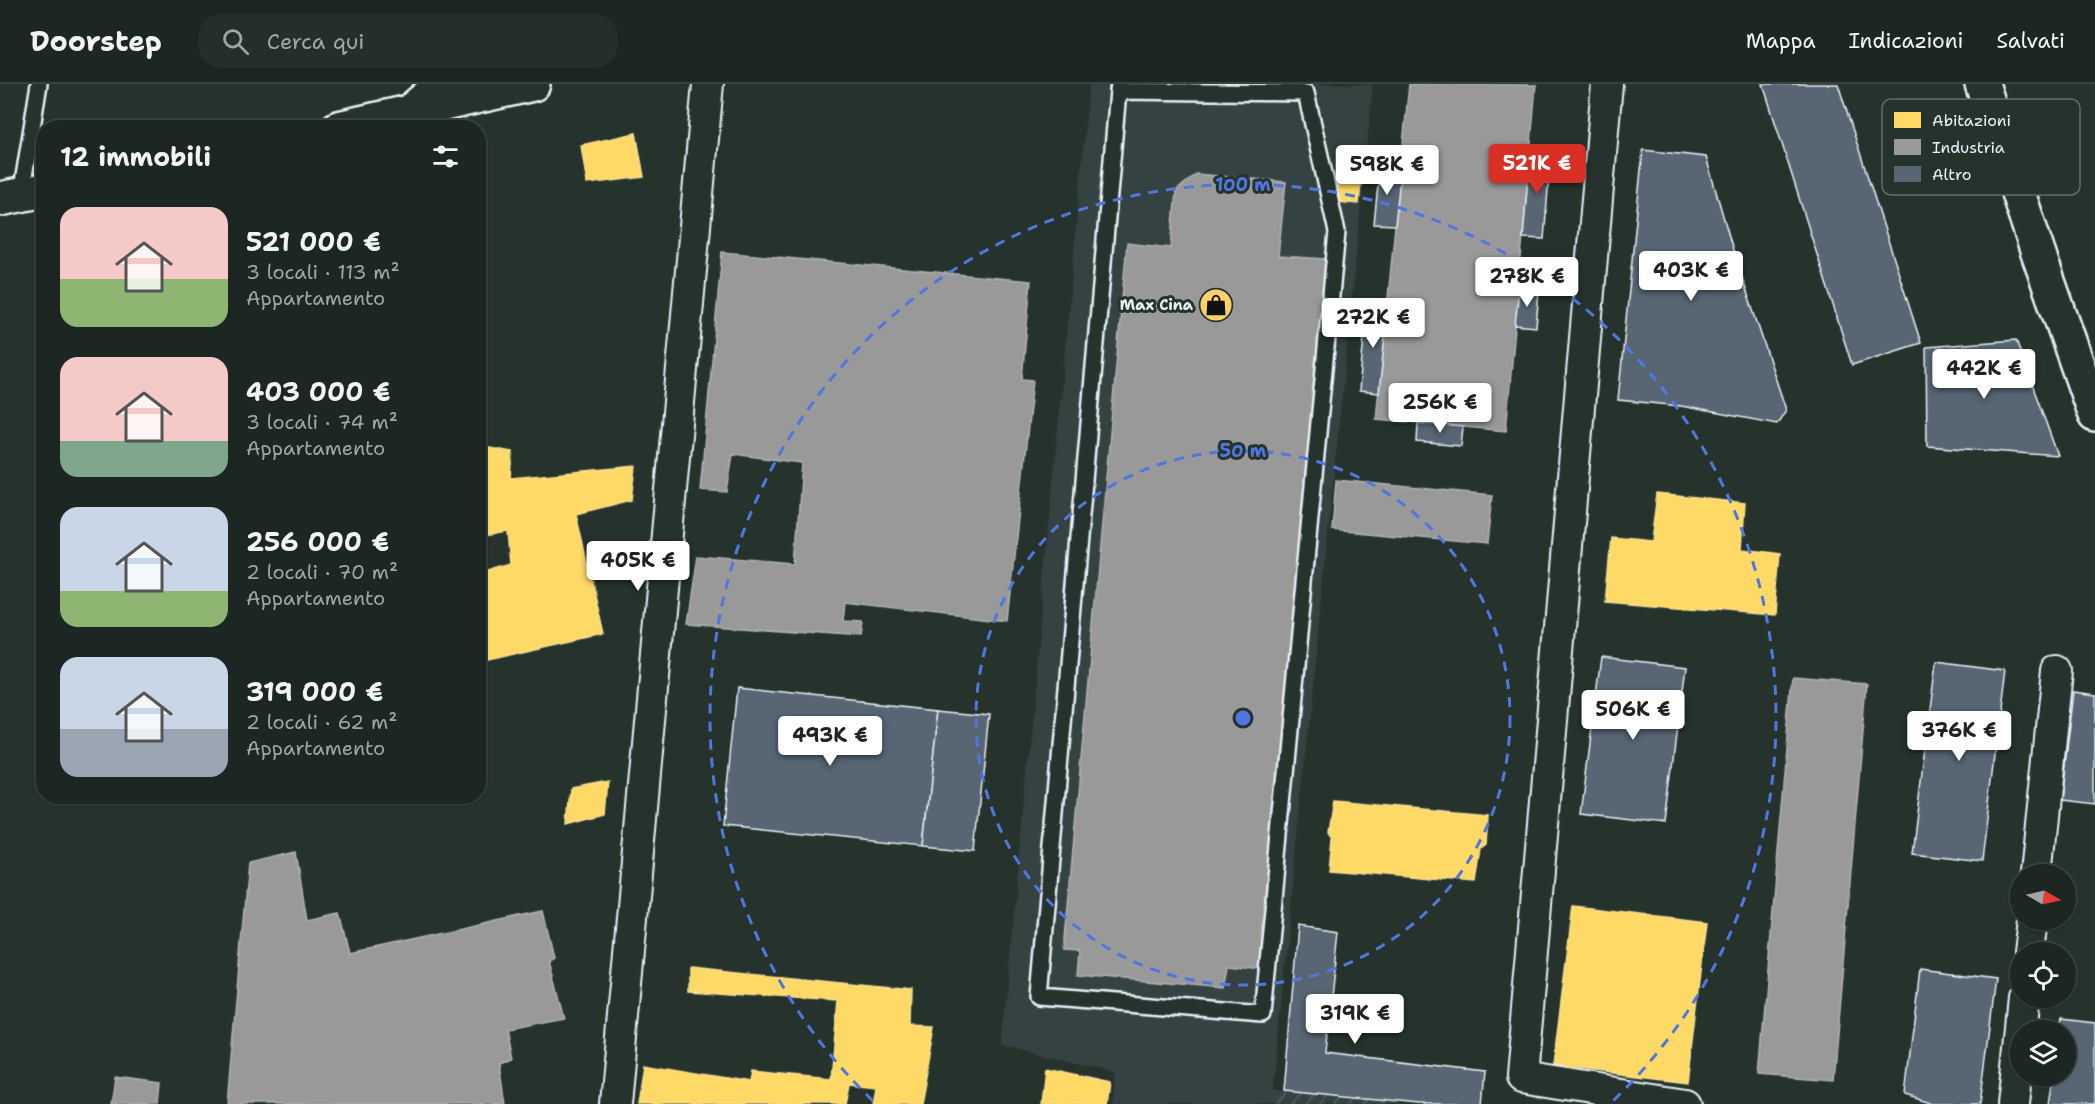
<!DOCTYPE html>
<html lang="it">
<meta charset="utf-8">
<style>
body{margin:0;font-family:"Shantell Sans",sans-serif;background:#252e2a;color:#f1f3f6;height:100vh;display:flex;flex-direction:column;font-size:22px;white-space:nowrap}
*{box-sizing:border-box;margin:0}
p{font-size:20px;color:#a0a5a5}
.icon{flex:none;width:33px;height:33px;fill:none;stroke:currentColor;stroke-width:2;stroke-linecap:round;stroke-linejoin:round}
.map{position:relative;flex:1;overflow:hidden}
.panel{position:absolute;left:36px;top:36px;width:450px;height:684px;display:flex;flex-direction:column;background:#1c2622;border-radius:24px;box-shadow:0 2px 4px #0004,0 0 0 2px #3a4340}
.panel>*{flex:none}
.needle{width:39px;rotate:99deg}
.tools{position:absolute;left:2010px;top:780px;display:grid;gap:12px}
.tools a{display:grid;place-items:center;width:66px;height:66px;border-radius:50%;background:#1c2622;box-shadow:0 2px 4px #0004,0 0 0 2px #3a4340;font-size:30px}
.price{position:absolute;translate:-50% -51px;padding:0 14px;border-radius:6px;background:#fff;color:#222;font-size:20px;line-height:39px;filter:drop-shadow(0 2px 3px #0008)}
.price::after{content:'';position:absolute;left:50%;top:36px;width:18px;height:14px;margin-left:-9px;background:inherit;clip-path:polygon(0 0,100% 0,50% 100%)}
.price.on{background:#d93025;color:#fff}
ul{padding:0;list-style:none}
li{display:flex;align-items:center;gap:18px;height:150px;padding:0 24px}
li span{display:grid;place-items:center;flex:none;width:168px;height:120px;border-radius:18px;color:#555}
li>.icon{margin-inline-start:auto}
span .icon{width:72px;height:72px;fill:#fffc;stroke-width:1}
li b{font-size:26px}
h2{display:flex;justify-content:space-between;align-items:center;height:72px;padding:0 24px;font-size:26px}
header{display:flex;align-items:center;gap:36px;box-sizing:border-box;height:84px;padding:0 30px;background:#1c2622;border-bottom:2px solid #3a4340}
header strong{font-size:28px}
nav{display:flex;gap:33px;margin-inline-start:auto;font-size:21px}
.search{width:420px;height:54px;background:#252e2a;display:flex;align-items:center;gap:15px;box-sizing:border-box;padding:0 21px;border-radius:24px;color:#a0a5a5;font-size:22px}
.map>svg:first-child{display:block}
</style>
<header>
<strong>Doorstep</strong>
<div class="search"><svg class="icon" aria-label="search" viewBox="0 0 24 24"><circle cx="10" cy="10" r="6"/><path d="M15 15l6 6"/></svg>Cerca qui</div>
<nav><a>Mappa</a><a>Indicazioni</a><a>Salvati</a></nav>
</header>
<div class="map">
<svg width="2095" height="1020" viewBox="0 0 2095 1020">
<defs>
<pattern id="industrial-furrows" width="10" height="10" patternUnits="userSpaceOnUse" patternTransform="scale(1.5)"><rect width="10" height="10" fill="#354242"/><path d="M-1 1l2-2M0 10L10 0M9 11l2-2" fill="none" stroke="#525e5e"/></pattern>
</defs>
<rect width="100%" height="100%" fill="#26332d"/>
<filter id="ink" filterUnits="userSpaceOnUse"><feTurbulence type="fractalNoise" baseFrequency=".0167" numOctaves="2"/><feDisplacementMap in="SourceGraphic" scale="12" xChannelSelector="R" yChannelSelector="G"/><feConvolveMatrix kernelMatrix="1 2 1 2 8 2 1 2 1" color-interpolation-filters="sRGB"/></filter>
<g filter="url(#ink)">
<path fill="#354242" d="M1089 0H1373L1271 1020H1113L1115 988 1002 961Z"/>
<path fill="url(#industrial-furrows)" d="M1272 1007 1410 1020H1271Z"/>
<g fill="#ffd966" stroke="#f8e092" stroke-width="1.5">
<path d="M636 49 644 93 587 100 581 61Z"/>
<path d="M1341 64 1364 66 1359 120 1336 118Z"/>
<path d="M478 362 513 368 511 394 636 382 632 416 576 430 603 550 478 578V491L511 481 508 447 478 452Z"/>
<path d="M1657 410 1745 419 1742 465 1780 470 1775 531 1605 517 1611 454 1651 458Z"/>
<path d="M608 698 605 730 568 740 571 705Z"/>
<path d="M1333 717 1488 731 1486 761 1481 765 1476 799 1329 786 1332 754 1328 748Z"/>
<path d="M1573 822 1707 838 1688 998 1553 982Z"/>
<path d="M688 884 911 906 910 942 934 943 920 1020H873L876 1002 849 999 845 1020H637L643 980 749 998 751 987 831 995 838 917 688 907Z"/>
<path d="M1045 984 1110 998 1107 1020H1041Z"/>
</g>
<g fill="#999" stroke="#b1b3b6" stroke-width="1.5">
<path d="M1409 0 1536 1 1506 347 1376 335Z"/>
<path d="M1196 90 1286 98 1278 172 1326 175 1261 885 1229 881 1225 904 1078 891 1080 867 1064 866 1127 159 1171 164 1176 107Z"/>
<path d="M722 168 1031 197 1022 295 1033 296 1007 537 845 518 843 537 863 538 861 553 686 540 696 472 795 480 802 379 733 370 727 408 700 406Z"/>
<path d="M1336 396 1492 411 1487 460 1332 446Z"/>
<path d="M1793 594 1867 600 1833 996 1759 990Z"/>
<path d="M296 768 307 836 340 829 350 869 543 827 554 874 549 877 564 934 505 945 511 974 499 979 505 1020H227L248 779Z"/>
<path d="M115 993 162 999 160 1020H111Z"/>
</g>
<g fill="#586673" stroke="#e8f1f8" stroke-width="1.5">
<path d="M1763 0H1838L1921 259 1852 281Z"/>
<path d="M1643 66 1706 73 1733 166 1786 326 1777 340 1681 322 1618 316Z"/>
<path d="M1530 67 1551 69 1544 155 1523 154Z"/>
<path d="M1380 82 1401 84 1395 141 1374 140Z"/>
<path d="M1519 205 1539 206 1536 243 1515 241Z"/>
<path d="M1367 221 1388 223 1379 309 1359 307Z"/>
<path d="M2016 256 2058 372 1927 362 1926 263Z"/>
<path d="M1418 339 1463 343 1461 362 1417 358Z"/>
<path d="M1601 573 1685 583 1666 740 1581 730Z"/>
<path d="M1936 578 2005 587 1982 777 1912 769Z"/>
<path d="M737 604 938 625 923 762 723 742Z"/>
<path d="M2073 606 2095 609V720L2060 716Z"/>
<path d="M938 625 989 630 975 767 923 762Z"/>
<path d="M1298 842 1338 848 1325 969 1485 988 1482 1020H1419L1284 1007Z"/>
<path d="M1920 885 1996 895 1980 1020H1934L1905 1011Z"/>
<path d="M2061 935 2095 939V1020H2050L2054 992H2066V946H2059Z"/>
</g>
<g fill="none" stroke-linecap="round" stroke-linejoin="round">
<defs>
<g id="lane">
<path d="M1118 7 1306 9 1337 148 1263 931 1039 913 1118 7 1119 0"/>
<path d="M21 111 39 0"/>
</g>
<g id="street">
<path d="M1607 0 1521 994 1685 1020"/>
<path d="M2036 790 2057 587"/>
<path d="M2028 868 2032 836"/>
<path d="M615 1020 708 0"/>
<path d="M2013 1020 2024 914"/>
</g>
<g id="secondary">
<path d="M1982 0 2037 166 2095 331"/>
<path d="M408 29 442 0"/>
</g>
<g id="primary">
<path d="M338 44 533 0"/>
<path d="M0 115 44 106"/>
</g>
</defs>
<use href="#lane" stroke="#e8f1f8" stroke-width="20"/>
<use href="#street" stroke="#e8f1f8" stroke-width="34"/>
<use href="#secondary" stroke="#e8f1f8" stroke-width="38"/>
<use href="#primary" stroke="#e8f1f8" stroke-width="38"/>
<use href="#lane" stroke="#26332d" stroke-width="15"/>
<use href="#street" stroke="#26332d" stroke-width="30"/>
<use href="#secondary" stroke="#26332d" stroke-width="33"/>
<use href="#primary" stroke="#26332d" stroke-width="33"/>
</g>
</g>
<g fill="none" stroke="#5077e0" stroke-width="3" stroke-dasharray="10 8">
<circle cx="1243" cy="634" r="267"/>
<path d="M873 1017A533 533 0 1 1 1613 1017"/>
</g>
<defs>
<symbol id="shop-disc" viewBox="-11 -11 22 22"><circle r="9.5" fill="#ffd166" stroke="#26332d"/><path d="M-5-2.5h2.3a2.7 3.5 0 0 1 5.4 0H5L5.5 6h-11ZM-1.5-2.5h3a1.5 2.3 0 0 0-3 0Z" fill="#111"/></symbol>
</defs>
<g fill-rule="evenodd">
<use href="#shop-disc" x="1197" y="202" width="38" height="38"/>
</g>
<g text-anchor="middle" stroke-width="6" stroke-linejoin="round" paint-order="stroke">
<g font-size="15" font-weight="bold" fill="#e8f1f8" stroke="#26332d" text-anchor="end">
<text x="1193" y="226">Max Cina</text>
</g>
</g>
<rect x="1882" y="15" width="198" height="96" rx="9" fill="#26332d" stroke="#606c6a" stroke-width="1.5"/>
<rect x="1894" y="28" width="27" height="16" fill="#ffd966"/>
<rect x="1894" y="55" width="27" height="16" fill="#999"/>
<rect x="1894" y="82" width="27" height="16" fill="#586673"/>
<g font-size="16" fill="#e8f1f8">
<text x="1932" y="42">Abitazioni</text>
<text x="1932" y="69">Industria</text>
<text x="1932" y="96">Altro</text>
</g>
<circle cx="1243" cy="634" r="9" fill="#5077e0" stroke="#26332d" stroke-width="3"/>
<g font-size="18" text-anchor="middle" font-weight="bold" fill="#5077e0" stroke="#26332d" stroke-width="6" stroke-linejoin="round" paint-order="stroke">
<text x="1243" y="107">100 m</text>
<text x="1243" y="373">50 m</text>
</g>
</svg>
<div class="tools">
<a><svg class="needle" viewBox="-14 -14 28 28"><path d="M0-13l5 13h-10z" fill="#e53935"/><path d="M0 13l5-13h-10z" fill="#a0a5a5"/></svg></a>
<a><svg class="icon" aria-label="locate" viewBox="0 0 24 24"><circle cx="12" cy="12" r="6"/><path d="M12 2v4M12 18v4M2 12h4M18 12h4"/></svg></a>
<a><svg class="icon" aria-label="layers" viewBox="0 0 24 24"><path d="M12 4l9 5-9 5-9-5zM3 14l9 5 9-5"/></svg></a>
</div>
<b class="price on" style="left:1537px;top:111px">521K €</b>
<b class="price" style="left:1387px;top:112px">598K €</b>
<b class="price" style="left:1691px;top:218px">403K €</b>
<b class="price" style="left:1527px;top:224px">278K €</b>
<b class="price" style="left:1373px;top:265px">272K €</b>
<b class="price" style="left:1984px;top:316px">442K €</b>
<b class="price" style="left:1440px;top:350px">256K €</b>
<b class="price" style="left:638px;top:508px">405K €</b>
<b class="price" style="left:1633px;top:657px">506K €</b>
<b class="price" style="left:1959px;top:678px">376K €</b>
<b class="price" style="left:830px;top:683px">493K €</b>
<b class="price" style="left:1355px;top:961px">319K €</b>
<section class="panel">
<h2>12 immobili<svg class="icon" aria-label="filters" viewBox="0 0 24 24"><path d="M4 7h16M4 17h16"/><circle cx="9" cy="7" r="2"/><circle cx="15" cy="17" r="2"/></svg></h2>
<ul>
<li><span style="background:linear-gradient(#f6c9c9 60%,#8fb573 0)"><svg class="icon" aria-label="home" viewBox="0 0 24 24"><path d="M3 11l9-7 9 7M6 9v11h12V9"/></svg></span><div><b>521 000 €</b><p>3 locali · 113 m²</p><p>Appartamento</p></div></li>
<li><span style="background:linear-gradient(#f6c9c9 70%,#7fa58c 0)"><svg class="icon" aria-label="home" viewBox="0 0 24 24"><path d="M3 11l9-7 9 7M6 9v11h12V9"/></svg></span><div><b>403 000 €</b><p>3 locali · 74 m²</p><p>Appartamento</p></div></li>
<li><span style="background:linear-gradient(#c9d6e8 70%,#8fb573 0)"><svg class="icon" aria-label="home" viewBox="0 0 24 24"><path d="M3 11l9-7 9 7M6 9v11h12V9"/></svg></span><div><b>256 000 €</b><p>2 locali · 70 m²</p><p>Appartamento</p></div></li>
<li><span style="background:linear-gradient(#c9d6e8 60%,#9aa5b1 0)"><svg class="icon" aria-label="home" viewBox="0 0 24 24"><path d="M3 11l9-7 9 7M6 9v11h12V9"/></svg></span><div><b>319 000 €</b><p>2 locali · 62 m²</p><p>Appartamento</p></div></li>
</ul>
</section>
</div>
